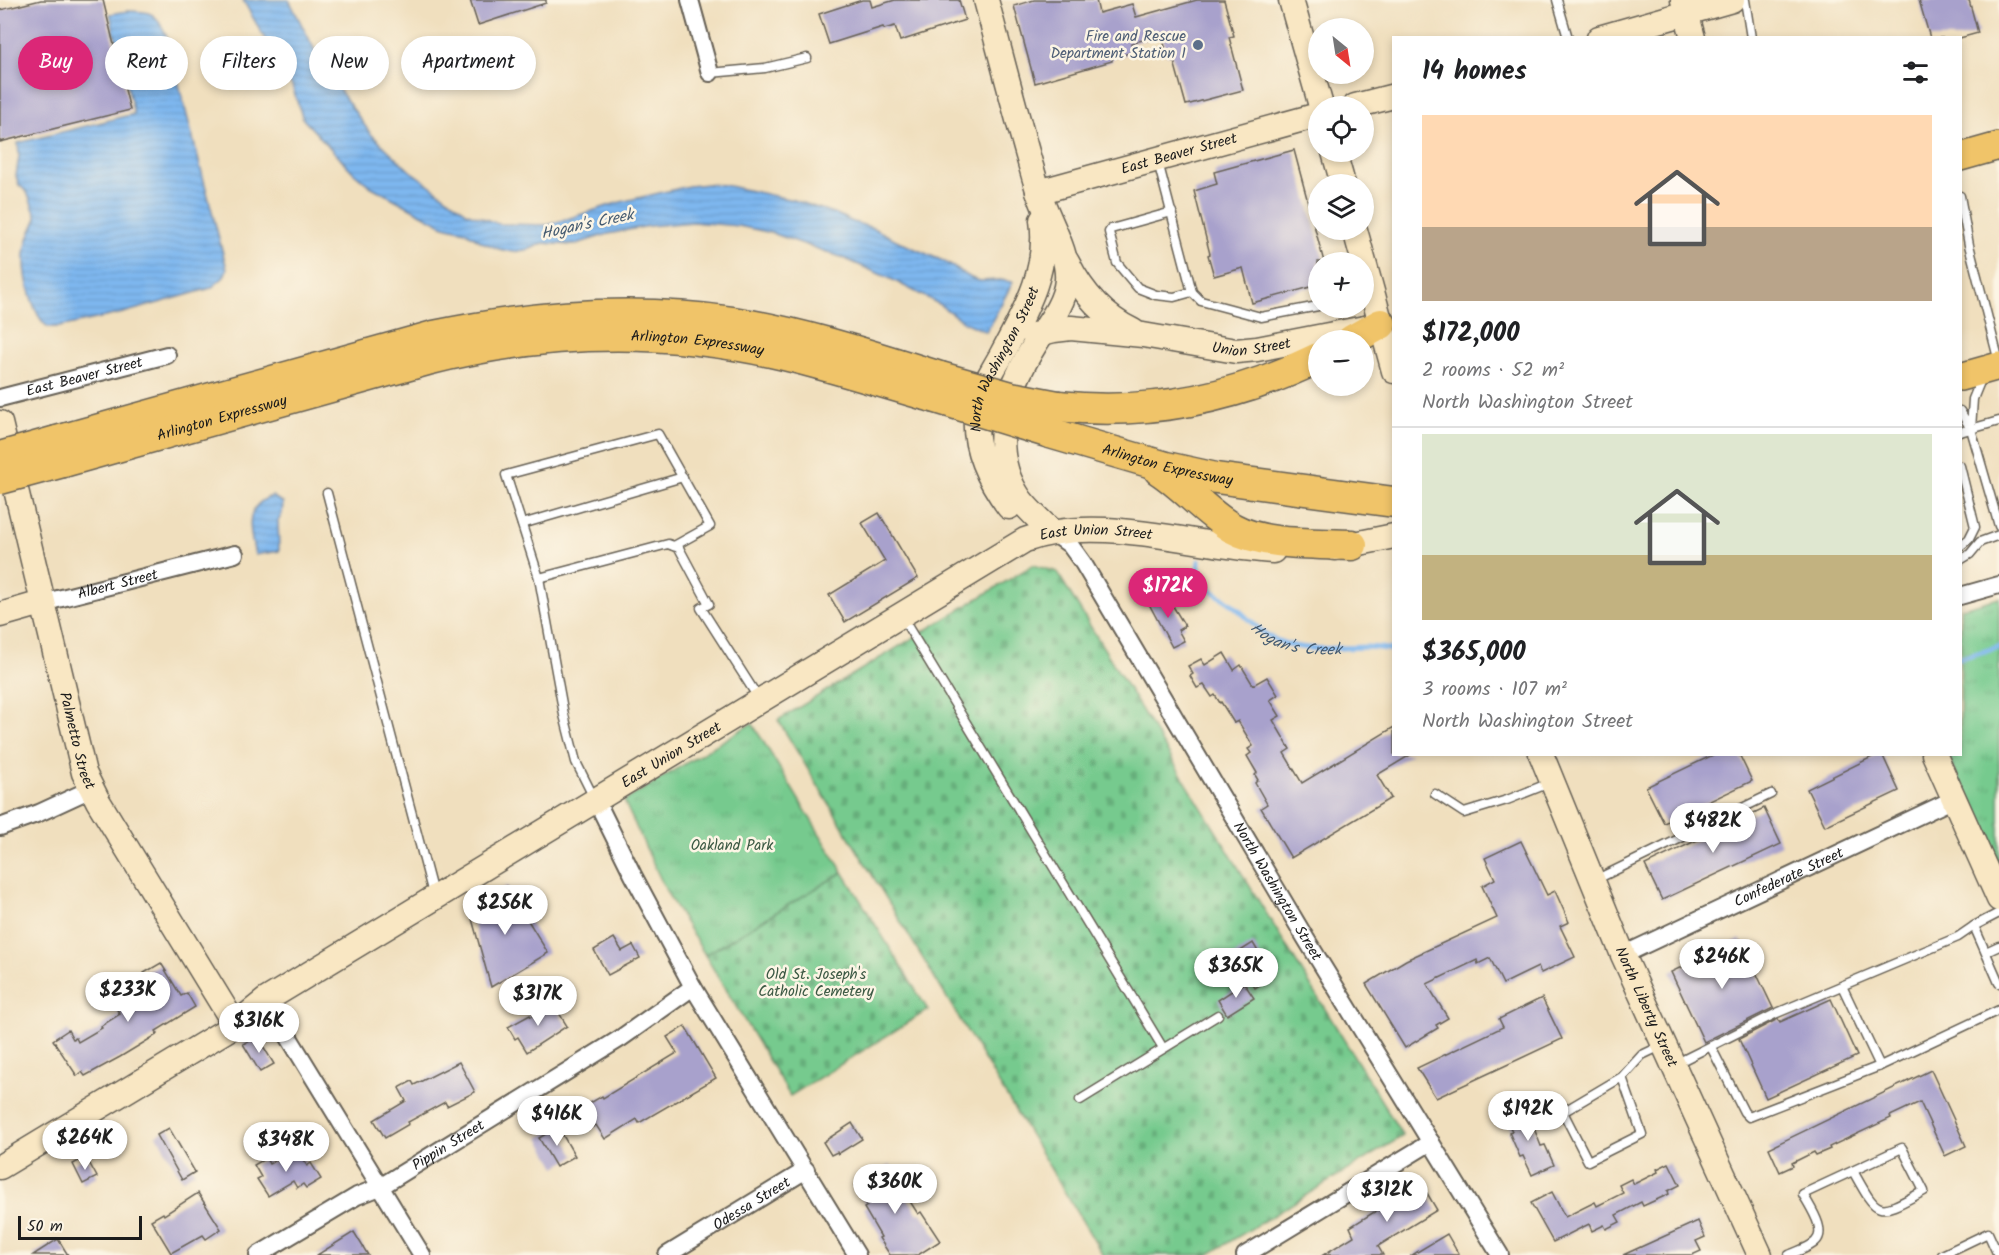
<!DOCTYPE html>
<meta charset="utf-8">
<style>
body{margin:0;font-family:Kalam,sans-serif;background:#f2f2f2;color:#202124;height:100vh;display:flex;flex-direction:column;font-size:22px;white-space:nowrap}
*{box-sizing:border-box;margin:0}
p{font-size:20px;color:#757577}
.icon{flex:none;width:33px;height:33px;fill:none;stroke:currentColor;stroke-width:2;stroke-linecap:round;stroke-linejoin:round}
.map{position:relative;flex:1;overflow:hidden}
.sheet{position:absolute;left:1392px;top:36px;width:570px;height:720px;display:flex;flex-direction:column;background:#fff;border-radius:0px;box-shadow:0 3px 9px #0003}
.sheet>*{flex:none}
.hud{position:absolute;left:18px;top:36px;width:570px;height:54px;display:flex;gap:12px}
.needle{width:39px;rotate:150deg}
.buttons{position:absolute;left:1308px;top:18px;display:grid;gap:12px}
.buttons a{display:grid;place-items:center;width:66px;height:66px;border-radius:50%;background:#fff;box-shadow:0 3px 9px #0003;font-size:30px}
.scale{position:absolute;left:18px;bottom:15px;width:124px;box-sizing:border-box;padding-left:6px;border:3px solid #1c1c1c;border-top:0;font-size:16px;line-height:21px;white-space:nowrap;color:#1c1c1c;-webkit-text-stroke:4px #fcf5e5;paint-order:stroke}
.price{position:absolute;translate:-50% -51px;padding:0 14px;border-radius:21px;background:#fff;color:#222;font-size:20px;line-height:39px;filter:drop-shadow(0 2px 3px #0008)}
.price::after{content:'';position:absolute;left:50%;top:36px;width:18px;height:14px;margin-left:-9px;background:inherit;clip-path:polygon(0 0,100% 0,50% 100%)}
.price.active{background:#db2777;color:#fff}
ul{padding:0;list-style:none}
li{display:grid;align-content:center;gap:12px;height:318px;padding:0 30px}
li+li{border-top:2px solid #e0e0e0}
li span{display:grid;place-items:center;height:186px;border-radius:0px;color:#555}
li>.icon{margin-inline-start:auto}
span .icon{width:108px;height:108px;fill:#fffc;stroke-width:1}
li b{font-size:26px}
h2{display:flex;justify-content:space-between;align-items:center;height:72px;padding:0 30px;font-size:26px}
.tag{padding:0 21px;border-radius:27px;background:#fff;box-shadow:0 3px 9px #0003;font-size:21px;line-height:54px}
.tag.active{background:#db2777;color:#fff}
.map>svg:first-child{display:block}
</style>
<div class="map">
<svg width="1999" height="1255" viewBox="0 0 1999 1255">
<defs>
<pattern id="cemetery-stones" width="16" height="16" patternUnits="userSpaceOnUse" patternTransform="scale(1.5)"><rect width="16" height="16" fill="#76ca8e"/><path d="M2 7V4a2 2 0 0 1 4 0v3zM10 15v-3a2 2 0 0 1 4 0v3z" fill="#66ad7a"/></pattern>
<pattern id="park-tufts" width="24" height="20" patternUnits="userSpaceOnUse" patternTransform="scale(1.5)"><rect width="24" height="20" fill="#76ca8e"/><path d="M3 7l-1-3M5 7V3M7 7l1-3M15 17l-1-3M17 17v-4M19 17l1-3" fill="none" stroke="#66ad7a"/></pattern>
<pattern id="water-rules" width="6" height="5" patternUnits="userSpaceOnUse" patternTransform="scale(1.5)"><rect width="6" height="5" fill="#7eb7ef"/><path d="M0 2.5h6" fill="none" stroke="#6c9dcc"/></pattern>
</defs>
<rect width="100%" height="100%" fill="#fcf5e5"/>
<filter id="ink" filterUnits="userSpaceOnUse"><feTurbulence type="fractalNoise" baseFrequency=".0167" numOctaves="2"/><feDisplacementMap in="SourceGraphic" scale="12" xChannelSelector="R" yChannelSelector="G"/><feConvolveMatrix kernelMatrix="1 2 1 2 8 2 1 2 1" color-interpolation-filters="sRGB"/></filter>
<filter id="wash" filterUnits="userSpaceOnUse"><feTurbulence type="fractalNoise" baseFrequency=".008" numOctaves="4" result="noise"/><feDisplacementMap in="SourceGraphic" scale="24" xChannelSelector="R" yChannelSelector="G"/><feGaussianBlur stdDeviation="1.35" result="paint"/><feColorMatrix in="noise" values="0 0 0 0 0 0 0 0 0 0 0 0 0 0 0 0 0 1.4 0 .05"/><feComposite in="paint" operator="in"/></filter>
<g filter="url(#wash)">
<rect width="100%" height="100%" fill="#f0dfbe"/>
<g fill="url(#cemetery-stones)" stroke="#497355" stroke-width="1.5">
<path d="M1033 565 1057 572 1403 1136 1208 1255H1103L778 720Z"/>
<path d="M843 872 928 1010 790 1096 705 955Z"/>
</g>
<g fill="url(#park-tufts)" stroke="#497355" stroke-width="1.5">
<path d="M1999 598V868L1948 755 1960 754 1961 608Z"/>
<path d="M752 723 843 872 705 955 667 893 624 801Z"/>
</g>
<g fill="url(#water-rules)" stroke="#4d6a86" stroke-width="1.5">
<path d="M243 0H289L324 68 370 133 409 170 468 213 499 224 548 225 617 203 689 186 708 184 724 185 793 200 836 214 853 222 873 228 906 245 943 261 971 278 980 281 1000 280 1013 282 986 332 964 322 937 303 891 279 841 257 772 233 739 226 693 222 648 226 608 234 573 245 543 243 530 249 513 252 499 249 482 242 465 231 444 226 370 186 353 172 303 119 292 86Z"/>
<path d="M128 11C154 12 154 12 166 35L227 269 224 277 211 288 123 313 59 327H48C32 315 24 275 25 255 25 242 32 230 37 218L27 192 19 185 16 176 19 156 18 143 134 114 110 14Z"/>
<path d="M272 496 283 503 282 514 278 521 279 551 255 555C250 531 242 507 272 496Z"/>
</g>
<g fill="none" stroke-linecap="round" stroke-linejoin="round">
<g stroke="#7eb7ef" stroke-width="5">
<path id="s1" d="M1199 561C1197 586 1211 590 1229 602 1243 612 1253 626 1267 635 1297 654 1333 648 1366 647 1375 647 1385 649 1394 650"/>
<path d="M1960 658 1999 647"/>
</g>
</g>
<g id="blocks">
<g fill="#a8a1cc">
<path d="M41 0H103L130 110 0 142V10Z"/>
<path d="M470 0H546V3L478 25Z"/>
<path d="M862 0H870L872 7 895 0H959L965 20 900 41 895 26 884 29 883 27 829 44 819 14Z"/>
<path d="M1034 0H1096L1099 13 1132 4 1136 17 1197 0H1224L1234 36 1229 37 1243 90 1186 105 1172 54 1167 55 1162 35 1131 43 1133 52 1112 58V61L1035 83 1014 6Z"/>
<path d="M1919 0H1969L1978 33 1960 38H1930Z"/>
<path d="M1294 150 1324 262H1318V285L1252 303 1243 268 1214 276 1208 255 1210 254 1194 191 1217 184 1214 172Z"/>
<path d="M879 513 918 578 845 622 829 595 885 561 862 523Z"/>
<path d="M1165 593 1185 626 1178 630 1184 641 1172 647 1148 602Z"/>
<path d="M1224 653 1234 670 1241 665 1253 685 1267 677 1278 695 1270 700 1280 716 1273 720 1290 749 1284 753 1302 783 1394 727V754H1412L1377 775 1391 798 1291 858 1261 808 1267 804 1255 783 1258 780 1255 775 1257 773 1247 756 1251 753 1248 749 1253 746 1238 721 1234 723 1221 702 1220 703 1215 695 1212 697 1204 685 1197 688 1190 676 1193 674 1188 666 1201 659 1205 665Z"/>
<path d="M1715 754H1739L1752 781 1664 823 1646 787Z"/>
<path d="M1878 754H1882L1899 791 1825 826 1807 789Z"/>
<path d="M1764 808 1781 844 1662 900 1645 865Z"/>
<path d="M1521 841 1547 895 1555 891 1569 922 1560 926 1575 957 1541 973 1538 967 1503 984 1490 958 1478 964 1477 960 1427 984 1448 1018 1436 1025 1438 1028 1405 1048 1366 984 1406 960 1497 918 1482 886 1495 879 1485 858Z"/>
<path d="M507 886 548 953 491 987 469 908Z"/>
<path d="M614 938 622 951 633 945 640 958 608 975 594 950Z"/>
<path d="M1740 939 1773 1008 1704 1042 1671 972Z"/>
<path d="M1253 943 1273 977 1255 988 1234 955Z"/>
<path d="M161 963 181 996 187 993 195 1007 156 1031 158 1034 120 1057 85 1076 82 1072 77 1076 53 1040 68 1030 73 1039 76 1038 78 1042 102 1028 101 1026 120 1014 110 999 146 976 144 973Z"/>
<path d="M1244 983 1254 998 1227 1015 1218 1000Z"/>
<path d="M1542 998 1562 1039 1436 1098 1417 1068 1503 1027 1499 1019Z"/>
<path d="M1831 999 1857 1056 1766 1098 1739 1039 1778 1019 1780 1022Z"/>
<path d="M553 1003 567 1026 527 1052 518 1037 515 1039 508 1027 530 1015 531 1017Z"/>
<path d="M685 1026 716 1078 639 1123 637 1119 605 1139 596 1125 593 1127 582 1108 602 1096 603 1098 677 1053 667 1037Z"/>
<path d="M257 1036 274 1064 260 1072 243 1044Z"/>
<path d="M459 1062 475 1092 447 1106 445 1102 408 1122 409 1124 385 1138 374 1120 406 1101 399 1088 412 1081 414 1085Z"/>
<path d="M1931 1070 1966 1146 1945 1156 1920 1102 1890 1116 1891 1118 1829 1147 1830 1149 1816 1155 1814 1152 1792 1163 1793 1166 1780 1172 1769 1148Z"/>
<path d="M1526 1108 1541 1146 1545 1145 1554 1165 1532 1175 1523 1156 1520 1157 1509 1132 1512 1131 1505 1117Z"/>
<path d="M852 1123 862 1139 838 1154 837 1152 831 1155 823 1142Z"/>
<path d="M558 1127 575 1156 556 1167 539 1138Z"/>
<path d="M169 1128 195 1172 182 1180 157 1135Z"/>
<path d="M297 1149 307 1166 311 1163 321 1179 306 1188 303 1184 297 1188 293 1181 268 1196 257 1179 261 1177 254 1165 266 1158 269 1164Z"/>
<path d="M86 1157 97 1177 83 1184 73 1164Z"/>
<path d="M1669 1163 1680 1185 1668 1191 1669 1194 1643 1206 1641 1202 1616 1215 1620 1222 1606 1229 1604 1225 1592 1231 1589 1224 1553 1242 1531 1203 1552 1192 1565 1217 1595 1202 1597 1206 1623 1193 1619 1185 1631 1179 1634 1184 1658 1172 1657 1169Z"/>
<path d="M890 1165 899 1180 897 1181 918 1214 921 1212 940 1241 918 1255H890L879 1238 881 1237 864 1208 867 1206 855 1185Z"/>
<path d="M1421 1183 1437 1210 1378 1246 1383 1255H1323L1354 1236 1350 1227Z"/>
<path d="M198 1193 221 1229 206 1239 203 1235 171 1253 151 1220 163 1213 164 1215Z"/>
<path d="M1698 1221 1705 1237 1696 1241 1701 1251 1692 1255H1623Z"/>
<path d="M354 1232 368 1255H317Z"/>
<path d="M1447 1234 1459 1255H1412Z"/>
<path d="M58 1239 68 1255H33Z"/>
</g>
</g>
</g>
<g filter="url(#ink)">
<use href="#blocks" fill-opacity="0" stroke="#666055" stroke-width="1.5"/>
<g fill="none" stroke-linecap="round" stroke-linejoin="round">
<defs>
<g id="lane">
<path d="M1557 0 1568 38"/>
<path d="M1745 0 1751 38"/>
<path d="M710 73 765 68 807 58"/>
<path d="M1158 162 1192 292 1201 301 1261 317 1318 306"/>
<path d="M1960 196 1969 245 1999 362"/>
<path d="M1172 212 1111 229 1109 232 1117 263 1138 288 1156 295 1174 297 1192 292"/>
<path d="M1960 411 1971 429 1973 399 1982 377"/>
<path d="M1971 429 1999 526"/>
<path d="M1960 432 1999 421"/>
<path d="M1960 466 1975 527 1969 539 1960 546"/>
<path d="M327 493 433 894"/>
<path d="M522 524 683 477"/>
<path d="M1960 560 1970 554 1980 542 1999 535"/>
<path d="M539 578 668 544 679 548 709 604 701 608 759 699"/>
<path d="M902 617 1163 1048"/>
<path d="M1435 794 1464 813 1507 800 1552 782"/>
<path d="M595 800 576 762 564 715 539 578 506 475 658 434 710 526 674 546"/>
<path d="M1595 880 1771 794"/>
<path d="M1999 913 1974 926 1999 983"/>
<path d="M1986 952 1999 946"/>
<path d="M1842 986 1880 1066 1999 1010"/>
<path d="M1711 1047 1744 1112 1749 1117 1880 1066"/>
<path d="M1675 1064 1777 1013 1958 937 1974 926"/>
<path d="M1622 1077 1642 1134 1588 1161 1563 1112 1622 1077 1642 1055 1663 1045"/>
<path d="M1080 1100 1218 1015"/>
<path d="M1789 1255C1797 1251 1809 1248 1815 1242 1828 1231 1809 1206 1803 1194L1902 1148 1924 1191C1877 1216 1879 1218 1853 1171"/>
<path d="M1942 1255 1988 1233 1998 1255"/>
</g>
<g id="street">
<path d="M690 0 710 73"/>
<path id="s2" d="M0 398 167 355"/>
<path id="s3" d="M1052 532 1070 545 1083 563 1306 939 1500 1255"/>
<path d="M1960 596 1999 585"/>
<path id="s4" d="M42 603 235 554"/>
<path d="M596 800 633 875 693 987 857 1255"/>
<path d="M0 827 39 813 91 789"/>
<path id="s5" d="M1623 955 1954 799"/>
<path d="M266 1000 422 1255"/>
<path id="s6" d="M258 1255 357 1196 380 1187 401 1174 621 1038 693 987"/>
<path id="s7" d="M667 1255 806 1170"/>
<path d="M1245 1255 1431 1142"/>
</g>
<g id="secondary">
<path d="M986 0C1003 63 1019 127 1038 190 1046 217 1069 252 1067 280 1065 303 1049 323 1037 341 1007 389 985 447 1020 499 1029 511 1041 521 1052 532"/>
<path d="M1291 0 1321 106"/>
<path d="M1683 0 1693 38"/>
<path d="M1599 38 1732 0"/>
<path d="M1355 106 1394 96"/>
<path d="M1334 152 1343 184"/>
<path id="s8" d="M1038 192 1318 115"/>
<path d="M1355 230 1394 371"/>
<path d="M1067 262C1082 292 1102 316 1133 331"/>
<path id="s9" d="M1034 335 1054 330 1071 328 1143 335 1236 351 1257 349 1370 327"/>
<path id="s10" d="M0 423 84 773 98 801 235 1025"/>
<path id="s11" d="M1009 507C986 476 968 439 979 400 983 384 994 369 1002 354 1025 311 1049 271 1042 220"/>
<path d="M1335 548 1394 536"/>
<path d="M0 615 42 603"/>
<path id="s12" d="M1541 754 1623 955 1760 1255"/>
<path d="M1934 754 1999 899"/>
<path id="s13" d="M0 1167 235 1025 266 1000 1025 540C1098 513 1196 547 1273 551"/>
</g>
<g id="primary">
<path d="M1960 157 1999 146"/>
<path d="M1960 377 1999 366"/>
</g>
<g id="highway">
<path d="M1352 340 1381 324"/>
<path d="M1058 406C1150 416 1236 398 1318 358"/>
<path id="s14" d="M1050 433 1166 467 1216 478 1394 502"/>
<path d="M57 441 434 336C533 315 632 307 733 322 803 333 872 356 940 377"/>
<path id="s15" d="M63 462 427 360C545 330 665 327 784 355 834 367 883 383 933 397"/>
<path d="M1159 470C1185 487 1205 512 1232 528 1264 546 1316 543 1352 545"/>
</g>
</defs>
<use href="#lane" stroke="#666055" stroke-width="11"/>
<use href="#street" stroke="#666055" stroke-width="20"/>
<use href="#secondary" stroke="#666055" stroke-width="27"/>
<use href="#primary" stroke="#666055" stroke-width="30"/>
<use href="#highway" stroke="#666055" stroke-width="33"/>
<use href="#lane" stroke="#fff" stroke-width="8"/>
<use href="#street" stroke="#fff" stroke-width="16"/>
<use href="#secondary" stroke="#f9e7c3" stroke-width="24"/>
<use href="#primary" stroke="#f0c469" stroke-width="27"/>
<use href="#highway" stroke="#f0c469" stroke-width="30"/>
<defs>
<g id="highway-bridge">
<path d="M940 377 1011 397 1058 406"/>
<path d="M933 397 1050 433"/>
<path d="M0 457 57 441"/>
<path d="M0 479 63 462"/>
</g>
</defs>
<use href="#highway-bridge" stroke="#666055" stroke-width="33" stroke-linecap="butt"/>
<use href="#highway-bridge" stroke="#f0c469" stroke-width="30"/>
</g>
</g>
<circle fill="#5c6f8a" stroke="#fcf5e5" stroke-width="2" cx="1198" cy="45" r="6"/>
<g text-anchor="middle" stroke-width="5" stroke-linejoin="round" paint-order="stroke">
<g font-size="15" fill="#4e5e75" stroke="#fcf5e5" text-anchor="end">
<text x="1186" y="41">Fire and Rescue<tspan x="1186" dy="17">Department Station 1</tspan></text>
</g>
<g font-size="15" fill="#1c1c1c" stroke="#fcf5e5">
<text dy="5" stroke="none"><textPath href="#s8" startOffset="146">East Beaver Street</textPath></text>
<text dy="5" stroke="none"><textPath href="#s15" startOffset="651">Arlington Expressway</textPath></text>
<text dy="5" stroke="none"><textPath href="#s9" startOffset="220">Union Street</textPath></text>
<text dy="5" stroke="none"><textPath href="#s11" startOffset="162">North Washington Street</textPath></text>
<text dy="5" stroke="none"><textPath href="#s2" startOffset="87">East Beaver Street</textPath></text>
<text dy="5" stroke="none"><textPath href="#s15" startOffset="165">Arlington Expressway</textPath></text>
<text dy="5" stroke="none"><textPath href="#s14" startOffset="122">Arlington Expressway</textPath></text>
<text dy="5" stroke="none"><textPath href="#s13" startOffset="1274">East Union Street</textPath></text>
<text dy="5" stroke="none"><textPath href="#s4" startOffset="78">Albert Street</textPath></text>
<text dy="5" stroke="none"><textPath href="#s10" startOffset="327">Palmetto Street</textPath></text>
<text dy="5" stroke="none"><textPath href="#s13" startOffset="788">East Union Street</textPath></text>
<text dy="5" stroke="none"><textPath href="#s5" startOffset="183">Confederate Street</textPath></text>
<text dy="5" stroke="none"><textPath href="#s3" startOffset="426">North Washington Street</textPath></text>
<text dy="5" stroke="none"><textPath href="#s12" startOffset="274">North Liberty Street</textPath></text>
<text dy="5" stroke="none"><textPath href="#s6" startOffset="220">Pippin Street</textPath></text>
<text dy="5" stroke="none"><textPath href="#s7" startOffset="99">Odessa Street</textPath></text>
</g>
<g font-size="15" fill="#3c5944" stroke="#fcf5e5">
<text x="732" y="850">Oakland Park</text>
<text x="816" y="979">Old St. Joseph's<tspan x="816" dy="17">Catholic Cemetery</tspan></text>
</g>
<g font-size="16" font-style="italic" fill="#435a70" stroke="#fcf5e5">
<text transform="translate(587 223) rotate(-12)" y="6">Hogan's Creek</text>
<text dy="6" stroke="none"><textPath href="#s1" startOffset="135">Hogan's Creek</textPath></text>
</g>
</g>
</svg>
<div class="buttons">
<a><svg class="needle" viewBox="-14 -14 28 28"><path d="M0-13l5 13h-10z" fill="#e53935"/><path d="M0 13l5-13h-10z" fill="#757577"/></svg></a>
<a><svg class="icon" aria-label="locate" viewBox="0 0 24 24"><circle cx="12" cy="12" r="6"/><path d="M12 2v4M12 18v4M2 12h4M18 12h4"/></svg></a>
<a><svg class="icon" aria-label="layers" viewBox="0 0 24 24"><path d="M12 4l9 5-9 5-9-5zM3 14l9 5 9-5"/></svg></a>
<a>+</a>
<a>−</a>
</div>
<div class="scale">50 m</div>
<b class="price active" style="left:1168px;top:619px">$172K</b>
<b class="price" style="left:1713px;top:854px">$482K</b>
<b class="price" style="left:505px;top:936px">$256K</b>
<b class="price" style="left:1722px;top:990px">$246K</b>
<b class="price" style="left:1236px;top:999px">$365K</b>
<b class="price" style="left:128px;top:1023px">$233K</b>
<b class="price" style="left:538px;top:1027px">$317K</b>
<b class="price" style="left:259px;top:1054px">$316K</b>
<b class="price" style="left:1528px;top:1142px">$192K</b>
<b class="price" style="left:557px;top:1147px">$416K</b>
<b class="price" style="left:85px;top:1171px">$264K</b>
<b class="price" style="left:286px;top:1173px">$348K</b>
<b class="price" style="left:895px;top:1215px">$360K</b>
<b class="price" style="left:1387px;top:1223px">$312K</b>
<div class="hud">
<a class="tag active">Buy</a>
<a class="tag">Rent</a>
<a class="tag">Filters</a>
<a class="tag">New</a>
<a class="tag">Apartment</a>
</div>
<section class="sheet">
<h2>14 homes<svg class="icon" aria-label="filters" viewBox="0 0 24 24"><path d="M4 7h16M4 17h16"/><circle cx="9" cy="7" r="2"/><circle cx="15" cy="17" r="2"/></svg></h2>
<ul>
<li><span style="background:linear-gradient(#ffd9b3 60%,#b9a48a 0)"><svg class="icon" aria-label="home" viewBox="0 0 24 24"><path d="M3 11l9-7 9 7M6 9v11h12V9"/></svg></span><div><b>$172,000</b><p>2 rooms · 52 m²</p><p>North Washington Street</p></div></li>
<li><span style="background:linear-gradient(#dfe7d0 65%,#c2b280 0)"><svg class="icon" aria-label="home" viewBox="0 0 24 24"><path d="M3 11l9-7 9 7M6 9v11h12V9"/></svg></span><div><b>$365,000</b><p>3 rooms · 107 m²</p><p>North Washington Street</p></div></li>
</ul>
</section>
</div>
